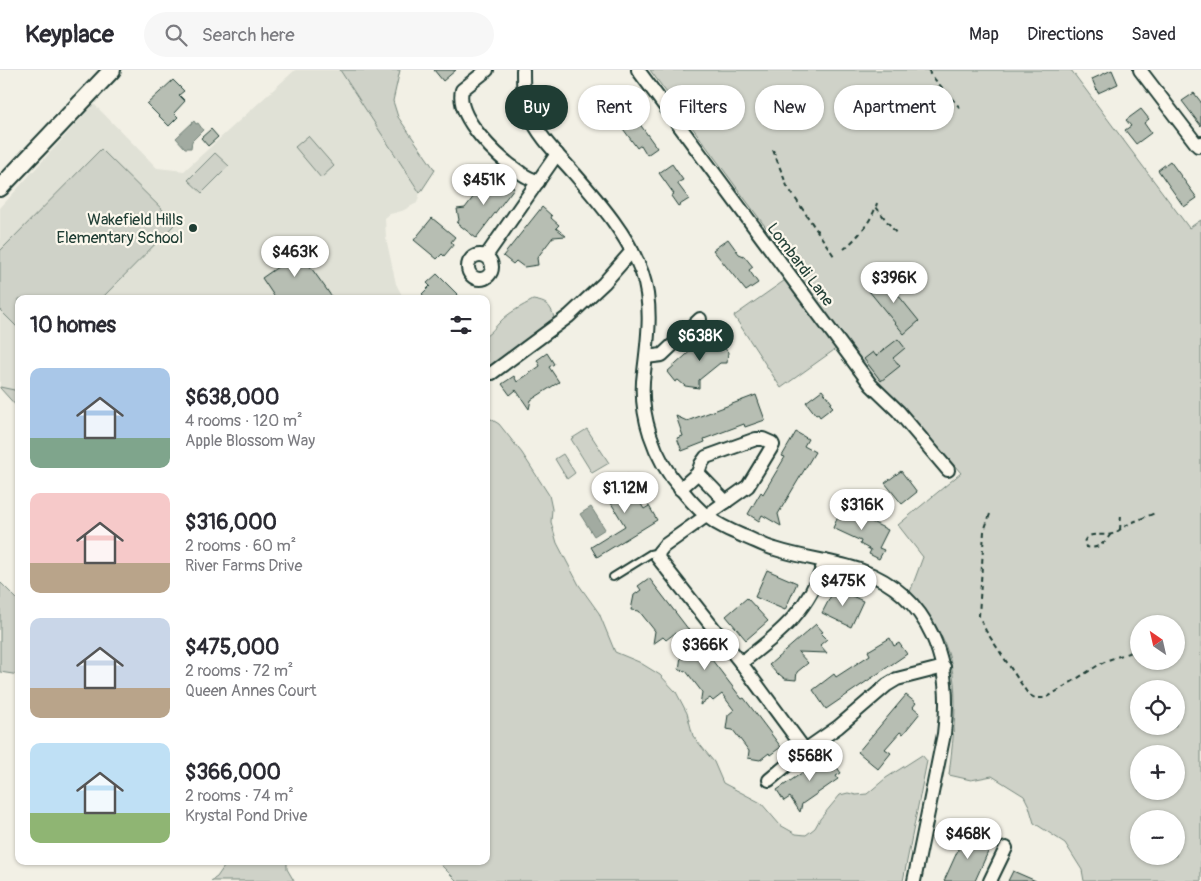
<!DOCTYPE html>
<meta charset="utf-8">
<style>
body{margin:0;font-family:Pangolin,sans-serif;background:#f7f7f7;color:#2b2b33;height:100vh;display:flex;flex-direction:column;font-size:19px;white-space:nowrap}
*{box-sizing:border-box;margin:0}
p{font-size:16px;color:#7c7c81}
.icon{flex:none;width:28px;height:28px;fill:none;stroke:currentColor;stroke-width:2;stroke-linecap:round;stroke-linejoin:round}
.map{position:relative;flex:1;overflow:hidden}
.sheet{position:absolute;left:15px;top:225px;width:475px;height:570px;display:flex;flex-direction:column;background:#fff;border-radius:10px;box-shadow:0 1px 4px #0004}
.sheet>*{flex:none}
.banner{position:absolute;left:505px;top:15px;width:475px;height:45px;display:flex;gap:10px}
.needle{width:32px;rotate:326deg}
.buttons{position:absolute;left:1130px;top:545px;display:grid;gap:10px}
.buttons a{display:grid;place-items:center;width:55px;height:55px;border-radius:50%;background:#fff;box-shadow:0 1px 4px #0004;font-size:25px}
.price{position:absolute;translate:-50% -42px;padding:0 11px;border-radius:18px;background:#fff;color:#222;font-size:16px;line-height:32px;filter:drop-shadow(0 1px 2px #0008)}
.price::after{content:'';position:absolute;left:50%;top:30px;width:15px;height:11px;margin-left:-8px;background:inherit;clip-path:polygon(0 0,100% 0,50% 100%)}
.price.active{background:#1f3d34;color:#fff}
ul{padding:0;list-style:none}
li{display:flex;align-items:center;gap:15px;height:125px;padding:0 15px}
li span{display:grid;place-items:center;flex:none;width:140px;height:100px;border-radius:10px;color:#555}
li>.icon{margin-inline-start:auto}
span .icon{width:60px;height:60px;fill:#fffc;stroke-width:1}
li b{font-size:21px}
h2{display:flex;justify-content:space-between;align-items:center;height:60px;padding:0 15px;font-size:21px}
.tag{padding:0 18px;border-radius:22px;background:#fff;box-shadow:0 1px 4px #0004;font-size:18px;line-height:45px}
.tag.active{background:#1f3d34;color:#fff}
header{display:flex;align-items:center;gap:30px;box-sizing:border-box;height:70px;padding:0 25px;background:#fff;border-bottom:1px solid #e1e1e2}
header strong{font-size:24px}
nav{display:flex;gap:28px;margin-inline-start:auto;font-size:18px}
.search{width:350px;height:45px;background:#f7f7f7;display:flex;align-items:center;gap:12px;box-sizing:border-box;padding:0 18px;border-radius:28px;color:#7c7c81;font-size:19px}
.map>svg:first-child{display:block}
</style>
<header>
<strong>Keyplace</strong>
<div class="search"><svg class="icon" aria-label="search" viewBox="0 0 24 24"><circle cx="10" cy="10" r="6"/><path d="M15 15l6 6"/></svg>Search here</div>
<nav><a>Map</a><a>Directions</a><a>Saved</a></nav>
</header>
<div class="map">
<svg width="1201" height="811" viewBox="0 0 1201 811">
<rect width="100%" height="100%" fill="#f2f0e5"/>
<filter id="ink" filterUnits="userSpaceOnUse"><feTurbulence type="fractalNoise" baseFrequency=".02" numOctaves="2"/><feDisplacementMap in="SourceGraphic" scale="10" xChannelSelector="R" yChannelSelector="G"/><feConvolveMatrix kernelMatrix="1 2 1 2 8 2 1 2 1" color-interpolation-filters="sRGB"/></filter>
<g filter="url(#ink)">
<path fill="#e0e1d6" d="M295 0H340L420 123 417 133 402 141 390 144 385 148 386 168 396 214 404 229H19V321L0 317V138L94 34 157 98 184 101Z"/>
<g fill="#cfd2c8" stroke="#77887e" fill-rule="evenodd">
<path d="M340 0H400L393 31 398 47 435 100 420 123Z"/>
<path d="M650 0H1071L1189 158 1201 150V811H1084L1082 800 1065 773 1034 753 1029 736 1024 726 992 706 971 710 949 705C955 649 965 595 929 545 923 537 916 530 910 522L923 487 898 455 961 403 913 348 874 313 844 273 781 318 734 246 798 201ZM1139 554H1176V591H1139ZM1139 619H1176V656H1139ZM1139 684H1176V721H1139ZM1139 749H1176V786H1139Z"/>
<path d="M308 66 334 96 321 108 295 77Z"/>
<path d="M101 79 176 153 101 229H19V259L0 240V181Z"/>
<path d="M215 83 229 96 202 123 188 110Z"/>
<path d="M533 230C546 232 551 235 554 248L486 299V266C492 262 495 257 500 252 508 243 522 236 533 230Z"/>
<path d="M0 317 19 321V339L0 318Z"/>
<path d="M486 346 499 354 522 383 549 425 552 439 551 452 557 473 579 515 599 543 615 582 639 592 660 605 676 622 687 643 693 666 714 692 723 713 761 733 780 755 796 764 806 765 815 758 820 749 840 725 848 723 856 725 867 724 886 708 922 685 927 691 903 811H457L437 791H486Z"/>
<path d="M587 359 609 393 592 403 571 369Z"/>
<path d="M563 384 575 403 567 409 555 389Z"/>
<path d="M0 512 19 531V605L0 602Z"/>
<path d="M228 791H287V799L294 811H211L217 807Z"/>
</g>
<g fill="#a2aba1" stroke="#6e7f75">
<path d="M194 51 196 54 198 53 203 60 192 71 191 78H185L176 68Z"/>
<path d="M591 437 605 459 594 466 580 444Z"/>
</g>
<g fill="#b7beb3" stroke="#1f3d34">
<path d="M434 0H456L443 11Z"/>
<path d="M1112 0 1118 14 1098 23 1092 9Z"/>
<path d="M173 10 184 21 179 25 185 31 174 43 178 47 169 56 147 34Z"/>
<path d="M1194 23 1201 32V56L1182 31Z"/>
<path d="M1141 39 1149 49 1144 53 1151 63 1136 74 1125 60 1131 56 1126 50Z"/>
<path d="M634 46 657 78 647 85 641 75 637 78 621 56Z"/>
<path d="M211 59 218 67 208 76 201 68Z"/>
<path d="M1170 91 1197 128 1184 137 1158 100Z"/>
<path d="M672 94 683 110 677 113 689 129 678 136 671 126 674 124 659 103Z"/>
<path d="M479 105 489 112 493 107 502 114 504 110 514 118 476 168 457 153 459 150 457 139 465 138 481 117Z"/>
<path d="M542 137 552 146 551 148 559 155 556 158 566 166 553 167 537 188 538 195 524 197 516 191 513 194 503 186Z"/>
<path d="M432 148 455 167 451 172 454 174 444 186 442 184 437 189 414 170Z"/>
<path d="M728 169 739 184 744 186 753 197 749 200 758 213 746 221 713 180Z"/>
<path d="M291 170 327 220 333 229H276L262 208 285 192 276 180Z"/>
<path d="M437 204 462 229H427L422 224 430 216 427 213Z"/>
<path d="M891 204 900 215 894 220 919 251 904 264 869 221Z"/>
<path d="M713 261 722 271 720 273 728 282 727 293H720L699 310V318L685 316 678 310 675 312 667 302Z"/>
<path d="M898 269 905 278 893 288 900 296 881 311 864 289 873 282 876 286Z"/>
<path d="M547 283 554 294 549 297 559 312 531 330 529 339 516 320 510 325 502 314 514 306 517 312 540 296 537 290Z"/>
<path d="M822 320 832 333 830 334 833 337 820 347 818 344 816 345 806 332Z"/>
<path d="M756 325 765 350 745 357 744 354 704 369 705 372 682 381 677 368 683 366 676 346 687 351Z"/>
<path d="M796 362 808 369 804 376 815 382 778 444 781 456 762 445 759 451 748 444 761 422 763 424 785 387 782 386Z"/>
<path d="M901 401 917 422 902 434 885 413Z"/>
<path d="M628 404 635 415 631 418 644 439 649 436 657 450 597 487 591 477 625 456 603 420Z"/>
<path d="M848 440 862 446 863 443 872 448 870 451 888 460 879 478 884 480 879 489 869 484 871 480 860 474 861 471 833 458 839 444 844 446Z"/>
<path d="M767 500 797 513 785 540 755 527Z"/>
<path d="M649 508 742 629 744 628 781 677 770 685 769 683 760 690 748 688 749 681 733 660 726 659 728 645 734 640 722 624 713 631 710 628 700 635 702 622 686 601 679 600 681 586 689 580 677 565 675 563 666 570 663 567 653 574 655 561 639 541 631 540 634 525 641 520 638 516Z"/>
<path d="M835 518 863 531 851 557 822 543Z"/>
<path d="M747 528 768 551 746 570 726 546Z"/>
<path d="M816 554 823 562 821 563 827 569 820 575 827 583 798 582 808 593 797 602 796 610 785 609 779 604 778 605 769 595Z"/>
<path d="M890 568 894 576 899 573 907 584 826 639 813 620 834 604 836 607 870 585 868 581Z"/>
<path d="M906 625 916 633 913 637 920 643 903 664 900 662 885 679 891 683 878 699 858 682Z"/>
<path d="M828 685 841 703 836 706 838 709 802 734 800 742 790 727 784 731 777 720Z"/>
<path d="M969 768 978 772 980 768 992 773 975 811H944L958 780 956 773Z"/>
<path d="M1013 801 1036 811H1008Z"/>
</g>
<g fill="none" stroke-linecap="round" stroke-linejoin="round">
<defs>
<path id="lane" d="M613 507 650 484 659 482"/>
<g id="street">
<path d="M487 0 462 20C455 48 500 89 521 103 526 107 532 109 538 112"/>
<path d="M523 0C523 14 523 29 529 43 538 66 557 84 573 102 599 132 628 165 642 203 653 235 648 269 644 302 638 343 654 389 681 419 689 429 699 440 708 447 719 456 731 461 743 466 754 470 764 476 775 479 803 488 833 491 860 500 932 526 953 594 944 664L914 811"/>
<path d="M638 0 871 315 898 341 948 400"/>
<path d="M1140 0 1198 76 1201 73"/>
<circle cx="480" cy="197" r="12"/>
<path d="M486 186 557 84"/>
<path d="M646 287 662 285 700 249"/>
<path d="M492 303 569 246 604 213 632 181"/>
<path d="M698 403 726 432"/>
<path d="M680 419 698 403 701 394 706 387 756 369H763L772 373 773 375 748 416 664 476 659 482 658 488 741 593 805 680"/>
<path d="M741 593C782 561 807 543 825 491"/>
<path d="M769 710 805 680 838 657 887 615 897 609 944 597"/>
<path d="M990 811 1006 778"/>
</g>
<path id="secondary" d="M0 118 112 0"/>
</defs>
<use href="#lane" stroke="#1f3d34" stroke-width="10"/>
<use href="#street" stroke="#1f3d34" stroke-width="16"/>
<use href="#secondary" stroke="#1f3d34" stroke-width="20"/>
<g stroke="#1f3d34" stroke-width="2" stroke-dasharray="5 4" stroke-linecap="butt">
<path d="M929 0 930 4 962 40"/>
<path d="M773 80 787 116 834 186"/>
<path d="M876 137 896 163"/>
<path d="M844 179C858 167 872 151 877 133"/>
<path d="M990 444 984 461 979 546 986 561 1028 624 1035 628H1046L1097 596 1108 590 1131 582"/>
<path d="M1120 460 1121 445"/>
<path d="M1111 464C1104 473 1098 480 1086 477L1084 472C1089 460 1102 467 1112 464 1118 462 1123 457 1129 454 1137 450 1146 447 1155 443"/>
</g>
<use href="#lane" stroke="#fbf7ec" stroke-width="6"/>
<use href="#street" stroke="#fbf7ec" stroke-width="12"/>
<use href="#secondary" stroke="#fbf7ec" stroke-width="16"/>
</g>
</g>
<circle fill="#1f3d34" stroke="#fbf7ec" stroke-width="2" cx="193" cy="158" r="5"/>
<g text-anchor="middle" stroke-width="4.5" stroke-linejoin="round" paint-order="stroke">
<g font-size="16" fill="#1f3d34" stroke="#fbf7ec" text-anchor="end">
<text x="183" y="155">Wakefield Hills<tspan x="183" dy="18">Elementary School</tspan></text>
</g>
<g font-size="16" fill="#1f3d34" stroke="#fbf7ec">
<text transform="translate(801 194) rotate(53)" y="6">Lombardi Lane</text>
</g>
</g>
</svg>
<div class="buttons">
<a><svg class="needle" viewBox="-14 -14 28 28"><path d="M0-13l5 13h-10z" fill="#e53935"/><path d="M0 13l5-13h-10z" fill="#7c7c81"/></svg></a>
<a><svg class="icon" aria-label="locate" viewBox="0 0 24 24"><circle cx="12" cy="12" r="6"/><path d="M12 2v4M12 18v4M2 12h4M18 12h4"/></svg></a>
<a>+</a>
<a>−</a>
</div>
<b class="price" style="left:484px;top:136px">$451K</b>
<b class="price" style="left:295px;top:208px">$463K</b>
<b class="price" style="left:894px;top:234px">$396K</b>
<b class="price active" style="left:700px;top:292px">$638K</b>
<b class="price" style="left:625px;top:444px">$1.12M</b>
<b class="price" style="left:862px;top:461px">$316K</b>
<b class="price" style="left:843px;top:537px">$475K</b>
<b class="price" style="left:705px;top:601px">$366K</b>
<b class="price" style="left:810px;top:712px">$568K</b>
<b class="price" style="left:968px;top:790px">$468K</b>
<div class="banner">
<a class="tag active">Buy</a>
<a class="tag">Rent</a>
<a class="tag">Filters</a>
<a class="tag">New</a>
<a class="tag">Apartment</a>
</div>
<section class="sheet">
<h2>10 homes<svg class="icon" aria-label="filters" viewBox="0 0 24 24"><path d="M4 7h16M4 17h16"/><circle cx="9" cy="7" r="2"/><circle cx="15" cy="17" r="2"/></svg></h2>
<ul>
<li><span style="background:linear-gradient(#a9c7e8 70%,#7fa58c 0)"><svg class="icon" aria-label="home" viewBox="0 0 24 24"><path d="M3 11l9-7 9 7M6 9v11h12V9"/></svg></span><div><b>$638,000</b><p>4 rooms · 120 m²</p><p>Apple Blossom Way</p></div></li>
<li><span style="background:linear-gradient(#f6c9c9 70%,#b9a48a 0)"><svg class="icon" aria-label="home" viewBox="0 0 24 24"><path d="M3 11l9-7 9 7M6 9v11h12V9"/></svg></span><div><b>$316,000</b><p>2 rooms · 60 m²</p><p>River Farms Drive</p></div></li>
<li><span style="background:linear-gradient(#c9d6e8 70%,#b9a48a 0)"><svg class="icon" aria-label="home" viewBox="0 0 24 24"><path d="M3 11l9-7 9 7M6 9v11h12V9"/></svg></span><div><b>$475,000</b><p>2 rooms · 72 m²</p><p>Queen Annes Court</p></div></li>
<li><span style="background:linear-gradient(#bfe0f5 70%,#8fb573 0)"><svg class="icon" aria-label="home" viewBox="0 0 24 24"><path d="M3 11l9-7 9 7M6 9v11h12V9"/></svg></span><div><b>$366,000</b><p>2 rooms · 74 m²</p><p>Krystal Pond Drive</p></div></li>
</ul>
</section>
</div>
